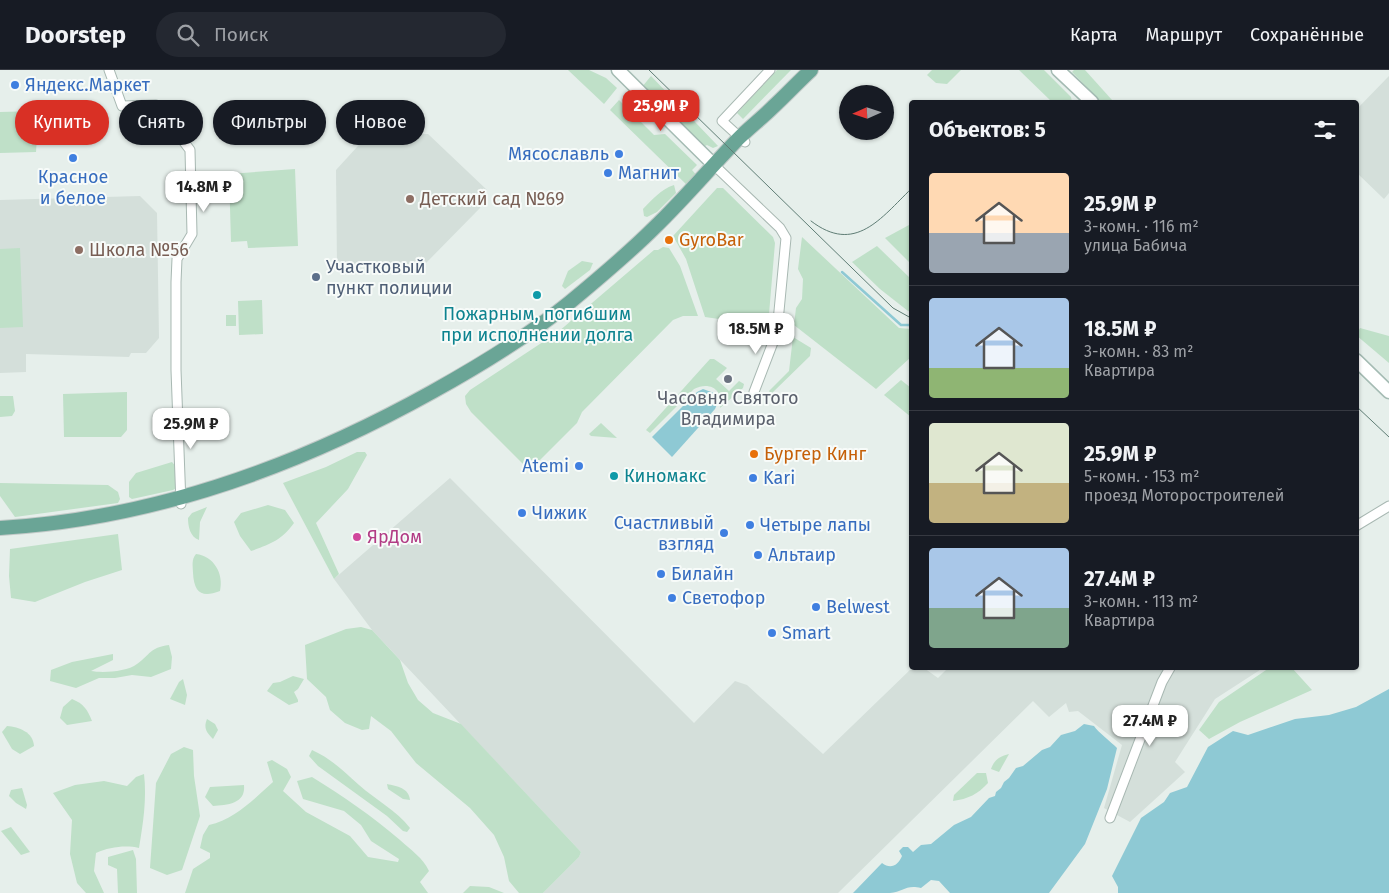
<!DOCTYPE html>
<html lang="ru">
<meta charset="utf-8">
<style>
body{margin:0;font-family:"Fira Sans",sans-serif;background:#242831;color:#f1f3f6;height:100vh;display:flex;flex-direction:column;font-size:19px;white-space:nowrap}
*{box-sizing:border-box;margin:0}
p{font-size:16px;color:#9ea1a6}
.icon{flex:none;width:28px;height:28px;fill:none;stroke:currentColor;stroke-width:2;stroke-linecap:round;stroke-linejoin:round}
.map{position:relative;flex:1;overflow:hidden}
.drawer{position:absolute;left:909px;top:30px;width:450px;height:570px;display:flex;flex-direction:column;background:#171b24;border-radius:5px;box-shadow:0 1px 4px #0004}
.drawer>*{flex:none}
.top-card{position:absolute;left:15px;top:30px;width:475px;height:45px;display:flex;gap:10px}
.needle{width:32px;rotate:267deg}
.tools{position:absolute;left:839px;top:15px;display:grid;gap:10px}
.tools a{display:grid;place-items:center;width:55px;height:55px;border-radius:50%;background:#171b24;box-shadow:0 1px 4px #0004;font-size:25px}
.price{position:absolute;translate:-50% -42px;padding:0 11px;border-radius:10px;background:#fff;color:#222;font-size:16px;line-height:32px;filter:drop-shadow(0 1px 2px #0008)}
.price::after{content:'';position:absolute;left:50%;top:30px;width:15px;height:11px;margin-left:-8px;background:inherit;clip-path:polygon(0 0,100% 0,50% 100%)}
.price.active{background:#d93025;color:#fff}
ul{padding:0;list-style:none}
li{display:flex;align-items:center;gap:15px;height:125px;padding:0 20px}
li+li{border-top:1px solid #363941}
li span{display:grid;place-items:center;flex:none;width:140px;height:100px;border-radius:5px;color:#555}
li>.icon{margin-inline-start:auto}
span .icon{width:60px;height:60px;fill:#fffc;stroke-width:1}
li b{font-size:21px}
h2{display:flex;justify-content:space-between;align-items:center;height:60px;padding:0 20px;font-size:21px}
.tag{padding:0 18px;border-radius:22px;background:#171b24;box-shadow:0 1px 4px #0004;font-size:18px;line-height:45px}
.tag.active{background:#d93025;color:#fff}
header{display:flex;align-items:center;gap:30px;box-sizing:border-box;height:70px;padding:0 25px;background:#171b24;border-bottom:1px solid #363941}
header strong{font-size:24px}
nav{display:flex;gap:28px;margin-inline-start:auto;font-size:18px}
.search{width:350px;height:45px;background:#242831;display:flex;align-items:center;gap:12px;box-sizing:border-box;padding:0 18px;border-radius:28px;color:#9ea1a6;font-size:19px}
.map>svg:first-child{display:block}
</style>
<header>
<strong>Doorstep</strong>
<div class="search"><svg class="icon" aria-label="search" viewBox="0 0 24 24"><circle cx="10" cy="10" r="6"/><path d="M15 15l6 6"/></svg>Поиск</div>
<nav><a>Карта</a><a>Маршрут</a><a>Сохранённые</a></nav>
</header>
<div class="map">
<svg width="1389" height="823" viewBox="0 0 1389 823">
<rect width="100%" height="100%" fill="#e6efeb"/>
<g fill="#d4dfda">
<path d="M1389 6V123L1384 129 1356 102V40Z"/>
<path d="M428 64 487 120 480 138 425 194 413 198 337 195 336 100 368 65Z"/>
<path d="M140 126 157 143 159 268 146 283H131L129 287 26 284V302L0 303V130Z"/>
<path d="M450 408 694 653 735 611 747 615 823 684 912 598H924L938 608 948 598H1263L1215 629 1175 692 1185 702 1130 752 1104 738 1122 675 1078 641 1069 642 1066 633 1049 647 1033 631 838 823H543L579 787 581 782 372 560 334 509Z"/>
</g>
<g fill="#bfe0c8">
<path d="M568 0H589L606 8 617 18 604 34Z"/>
<path d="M777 0H791L743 49 737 43Z"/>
<path d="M932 0H961L947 14 936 13 927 5Z"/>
<path d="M1019 0H1044L1071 27 1072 32H1052Z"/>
<path d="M1074 0H1085L1112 30 1110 32H1101L1072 2Z"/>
<path d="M651 6 718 76 713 78 707 75 703 77 642 17Z"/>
<path d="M619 30 654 65 665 64 697 95 692 100 699 108 690 118 610 40Z"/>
<path d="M72 40 73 60 48 61 49 67 37 68 36 82 0 83V42Z"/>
<path d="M295 99 298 176 248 178 247 171 231 172 229 104Z"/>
<path d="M674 115 676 123 657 142 647 147 644 146 643 139C652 130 661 119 674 115Z"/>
<path d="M717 118H723L773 167 775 173 768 256 705 247 686 189 673 166Z"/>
<path d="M909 155 911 157V194L885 168Z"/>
<path d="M802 167 899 258 911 259V287L876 319 794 255 796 238 802 229 803 209 798 199Z"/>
<path d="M877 176 911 209V242L908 241 880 219 852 192Z"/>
<path d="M663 177 669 178 680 196 698 246H683L673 250 582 342 577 353 532 398 528 399 471 342 466 334 465 326 470 320 558 262 654 180H658Z"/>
<path d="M20 178 23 257 0 258V179Z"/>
<path d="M582 191 593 193 590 200 565 219 562 216 568 201Z"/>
<path d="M262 230 263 264 239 265 238 231Z"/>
<rect x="226" y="245" width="10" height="11"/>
<path d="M1360 258 1389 266V293L1356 265Z"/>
<path d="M793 267 811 278 810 286 771 324 769 321 789 301Z"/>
<path d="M710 289H714L727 298 716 309 729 321 739 311 744 314 743 318 720 338C724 320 710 311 694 319L650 363 646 360Z"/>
<path d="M901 310 911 318V347L884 325Z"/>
<path d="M127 322V360L121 367H64L63 324Z"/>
<path d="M0 326H13L15 341 12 346 0 347Z"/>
<path d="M601 353 617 368 591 366 589 364Z"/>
<path d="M357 382H365L367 385 348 419 316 453 339 504 334 509 283 413 326 397Z"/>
<path d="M172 392 177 398 176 418 173 420 132 429 129 427V412L136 403Z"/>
<path d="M0 413 108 415 118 422 120 429 118 433 15 447 0 426Z"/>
<path d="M268 435 285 440 294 453C281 471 270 474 251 481L240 466 234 452 241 443Z"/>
<path d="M207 437 200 452 199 470C190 467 188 456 188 448L192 443Z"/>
<path d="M118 464 122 500 85 512 35 532 11 528 9 506 10 479Z"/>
<path d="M196 484C214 486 224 504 220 521 202 528 194 523 193 503 193 496 191 490 196 484Z"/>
<path d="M361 557 372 560 400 590 408 613 418 630 433 643 461 654 581 782 579 787 543 823H519L509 811 504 787 494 765 470 738 416 693 391 661 371 646 369 659 362 660 345 653 330 640 326 627 307 609 305 575 346 559Z"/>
<path d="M169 575 172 587 171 599 151 607 132 605 115 608H99L76 618 50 611 51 600 72 592 113 584V590L91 601C102 603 127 602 137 594 151 584 149 578 169 575Z"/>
<path d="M1269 598H1292L1312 620 1240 652 1209 669 1199 660 1219 632Z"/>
<path d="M293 606 304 609 298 619 294 622 298 630V632L289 635 267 621 273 613 280 612Z"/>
<path d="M183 609 187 625 185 635 170 629 179 612Z"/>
<path d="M72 629C84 634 87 639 92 651L67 655 60 648 63 637Z"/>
<path d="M207 649 215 654 218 660 213 669C207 663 203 658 207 649Z"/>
<path d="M7 656C19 657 33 662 34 676L20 684 12 679 2 662Z"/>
<path d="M184 677 193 680 194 706 200 746 182 800 167 805 150 798 156 713 171 684Z"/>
<path d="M312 680C332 689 343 701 359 715 376 730 396 740 410 758L407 762 403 761 387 746 318 696 309 686Z"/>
<path d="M1009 684 999 702 991 699C994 690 1000 686 1009 684Z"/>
<path d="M272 690 287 699 291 707 283 721 306 742 350 766 368 787 398 792 399 789 371 771 361 755 344 741 303 729 297 711 312 707C343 726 372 746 400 770 411 780 423 788 429 801L420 812 428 823H185L193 799 210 788V783L200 778 203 765 209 755C235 749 254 729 273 712L267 692Z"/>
<path d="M977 703H986L988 713C978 724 968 729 953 731L954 725Z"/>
<path d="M144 704C147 729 143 754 139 778 126 775 109 777 96 783L94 801 104 823H86L77 813 70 784 72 750 53 723 75 715 104 711 127 716 136 707Z"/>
<path d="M387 714C397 716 409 718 410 730L403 729 388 719Z"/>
<path d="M244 715C246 734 227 735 213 736L205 727 210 717Z"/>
<path d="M22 718 27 735 26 739 16 733 9 726 11 720Z"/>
<path d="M11 757 30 782 21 785 1 761Z"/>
<path d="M133 780 136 789 137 823H118L117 799 108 795V787Z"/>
<path d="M470 816 489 817 504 823H463Z"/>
</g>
<g fill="#8ec9d4">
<path d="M703 319 714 323C718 328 718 333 715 339L672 387 652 367 697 322Z"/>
<path d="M1389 619V823H1118V817L1112 806 1141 748 1164 732 1170 723 1187 717 1208 677 1233 661 1248 665 1295 649 1329 645 1356 637Z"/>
<path d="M1084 654 1094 656C1098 662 1111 672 1117 678L1107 719 1085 774 1049 823H950L939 811 931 810 921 818C906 814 903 822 890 823 878 823 865 823 853 823L882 793C891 800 898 795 902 786L899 781 903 777H908L913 782 921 775 931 774 954 755 971 747 989 728 995 726 996 722 1001 718 1004 712 1009 708 1016 698 1023 696 1042 680 1050 677 1061 665 1075 661Z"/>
</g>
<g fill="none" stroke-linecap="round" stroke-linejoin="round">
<path stroke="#8ec9d4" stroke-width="2.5" d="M842 202 901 255H911"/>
<defs>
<g id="street">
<path d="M109 0 122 36 156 35 190 80 192 164 177 189 176 212V300L181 434"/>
<path d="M745 72 722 51 770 0"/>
<path d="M714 95 780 158 786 168 777 262 754 322"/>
<path d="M1356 456 1389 436"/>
<path d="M1110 748 1162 612 1170 598"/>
</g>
<g id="secondary">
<path d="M618 0 714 95"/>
<path d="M1058 0 1092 32"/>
<path d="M1356 290 1389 322"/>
</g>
<path id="primary" d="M0 458C153 449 299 396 432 322 479 296 527 267 569 233 598 209 628 184 655 157 684 129 710 98 738 69 749 58 762 48 773 37 786 25 798 12 811 0"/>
</defs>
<use href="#street" stroke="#a8b8b2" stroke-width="11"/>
<use href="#secondary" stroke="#a4bbb3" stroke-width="15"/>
<use href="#primary" stroke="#c2cac8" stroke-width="16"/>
<use href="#street" stroke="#fff" stroke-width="9"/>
<use href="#secondary" stroke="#fff" stroke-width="12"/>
<use href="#primary" stroke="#6aa596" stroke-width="14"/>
<g stroke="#5f7d75" stroke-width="1">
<path d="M649 0 893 238 911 248"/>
<path d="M811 151C855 185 881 148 911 119"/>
<path d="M1356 336 1389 367"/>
</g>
</g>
<g fill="#3f7fe0" stroke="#f7fbf9" stroke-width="2">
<circle cx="15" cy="15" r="5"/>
<circle cx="619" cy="84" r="5"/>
<circle cx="73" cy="88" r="5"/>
<circle cx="608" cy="103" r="5"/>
<circle cx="579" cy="396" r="5"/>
<circle cx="753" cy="408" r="5"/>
<circle cx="522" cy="443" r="5"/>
<circle cx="750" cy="455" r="5"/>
<circle cx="724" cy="463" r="5"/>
<circle cx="758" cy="485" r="5"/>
<circle cx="661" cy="504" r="5"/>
<circle cx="672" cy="528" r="5"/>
<circle cx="816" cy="537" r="5"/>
<circle cx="772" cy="563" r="5"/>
</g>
<g fill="#8d6e63" stroke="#f7fbf9" stroke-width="2">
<circle cx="410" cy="129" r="5"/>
<circle cx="79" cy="180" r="5"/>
</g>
<g fill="#e8710a" stroke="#f7fbf9" stroke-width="2">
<circle cx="669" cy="170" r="5"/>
<circle cx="754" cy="384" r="5"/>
</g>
<circle fill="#5c6f8a" stroke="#f7fbf9" stroke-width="2" cx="316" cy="207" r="5"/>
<g fill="#0f9aa8" stroke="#f7fbf9" stroke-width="2">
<circle cx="537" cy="225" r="5"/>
<circle cx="614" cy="406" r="5"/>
</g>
<circle fill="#6b7280" stroke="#f7fbf9" stroke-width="2" cx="728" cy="309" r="5"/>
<circle fill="#d1479c" stroke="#f7fbf9" stroke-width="2" cx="357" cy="467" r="5"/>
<g text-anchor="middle" stroke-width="4" stroke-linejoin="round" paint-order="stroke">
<g font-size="18" fill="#366cbe" stroke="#f7fbf9" text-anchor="start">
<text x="25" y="21">Яндекс.Маркет</text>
<text x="609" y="90" text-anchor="end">Мясославль</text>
<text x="618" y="109">Магнит</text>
<text x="73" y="113" text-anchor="middle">Красное<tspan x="73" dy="21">и белое</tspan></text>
<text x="569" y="402" text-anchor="end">Atemi</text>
<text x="763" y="414">Kari</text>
<text x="532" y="449">Чижик</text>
<text x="714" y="459" text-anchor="end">Счастливый<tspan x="714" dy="21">взгляд</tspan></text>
<text x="760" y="461">Четыре лапы</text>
<text x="768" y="491">Альтаир</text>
<text x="671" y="510">Билайн</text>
<text x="682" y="534">Светофор</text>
<text x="826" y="543">Belwest</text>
<text x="782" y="569">Smart</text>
</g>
<g font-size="18" fill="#785e54" stroke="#f7fbf9" text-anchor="start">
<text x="420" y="135">Детский сад №69</text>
<text x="89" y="186">Школа №56</text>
</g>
<g font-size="18" fill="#c56008" stroke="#f7fbf9" text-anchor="start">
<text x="679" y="176">GyroBar</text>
<text x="764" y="390">Бургер Кинг</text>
</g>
<g font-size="18" fill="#4e5e75" stroke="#f7fbf9" text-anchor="start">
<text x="326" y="203">Участковый<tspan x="326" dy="21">пункт полиции</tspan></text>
</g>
<g font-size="18" fill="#0d838f" stroke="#f7fbf9">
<text x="537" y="250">Пожарным, погибшим<tspan x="537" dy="21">при исполнении долга</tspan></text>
<text x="624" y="412" text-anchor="start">Киномакс</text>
</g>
<g font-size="18" fill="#5b616d" stroke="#f7fbf9">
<text x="728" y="334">Часовня Святого<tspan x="728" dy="21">Владимира</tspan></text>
</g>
<g font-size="18" fill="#b23c85" stroke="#f7fbf9" text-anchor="start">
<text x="367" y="473">ЯрДом</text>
</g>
</g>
</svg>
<div class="tools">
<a><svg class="needle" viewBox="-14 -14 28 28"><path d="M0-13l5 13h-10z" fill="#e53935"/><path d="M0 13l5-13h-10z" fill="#9ea1a6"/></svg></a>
</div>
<b class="price active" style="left:661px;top:62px">25.9M ₽</b>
<b class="price" style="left:204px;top:143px">14.8M ₽</b>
<b class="price" style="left:756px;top:285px">18.5M ₽</b>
<b class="price" style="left:191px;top:380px">25.9M ₽</b>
<b class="price" style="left:1150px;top:677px">27.4M ₽</b>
<div class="top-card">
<a class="tag active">Купить</a>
<a class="tag">Снять</a>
<a class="tag">Фильтры</a>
<a class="tag">Новое</a>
</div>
<section class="drawer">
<h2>Объектов: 5<svg class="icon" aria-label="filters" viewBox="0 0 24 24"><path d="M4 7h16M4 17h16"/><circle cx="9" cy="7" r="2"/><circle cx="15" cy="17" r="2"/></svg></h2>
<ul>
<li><span style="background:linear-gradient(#ffd9b3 60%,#9aa5b1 0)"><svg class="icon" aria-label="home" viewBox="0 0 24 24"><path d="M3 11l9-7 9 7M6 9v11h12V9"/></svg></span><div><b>25.9M ₽</b><p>3-комн. · 116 m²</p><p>улица Бабича</p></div></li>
<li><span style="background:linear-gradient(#a9c7e8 70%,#8fb573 0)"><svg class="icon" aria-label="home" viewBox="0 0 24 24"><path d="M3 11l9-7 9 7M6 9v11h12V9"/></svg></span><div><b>18.5M ₽</b><p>3-комн. · 83 m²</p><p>Квартира</p></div></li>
<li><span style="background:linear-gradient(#dfe7d0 60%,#c2b280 0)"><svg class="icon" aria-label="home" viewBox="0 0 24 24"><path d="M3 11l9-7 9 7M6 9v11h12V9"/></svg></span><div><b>25.9M ₽</b><p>5-комн. · 153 m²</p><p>проезд Моторостроителей</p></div></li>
<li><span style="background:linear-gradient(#a9c7e8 60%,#7fa58c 0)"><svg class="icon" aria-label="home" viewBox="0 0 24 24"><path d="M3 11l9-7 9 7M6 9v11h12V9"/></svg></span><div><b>27.4M ₽</b><p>3-комн. · 113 m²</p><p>Квартира</p></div></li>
</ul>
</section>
</div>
